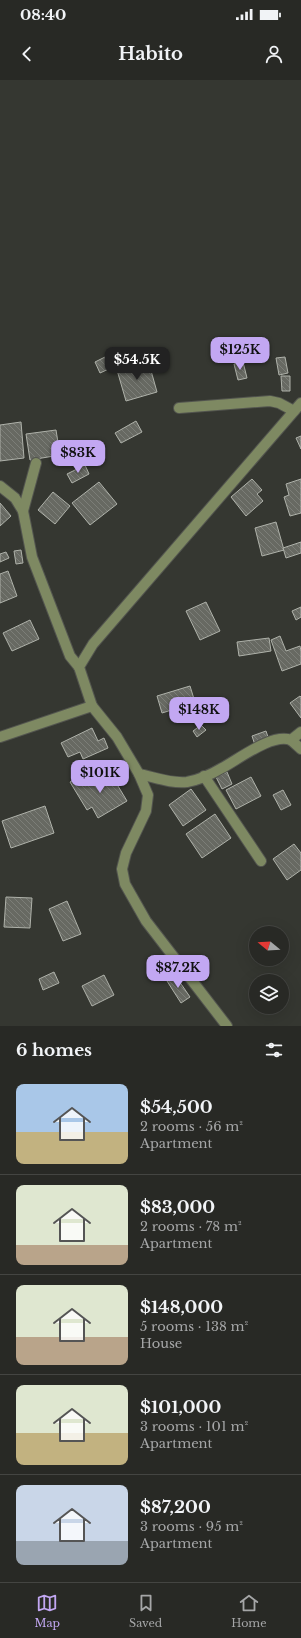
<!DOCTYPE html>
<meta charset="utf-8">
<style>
body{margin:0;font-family:"Libre Baskerville",serif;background:#30312d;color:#f1f3f6;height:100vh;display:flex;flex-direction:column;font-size:15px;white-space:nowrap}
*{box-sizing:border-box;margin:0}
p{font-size:13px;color:#a5a6a7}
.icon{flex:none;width:22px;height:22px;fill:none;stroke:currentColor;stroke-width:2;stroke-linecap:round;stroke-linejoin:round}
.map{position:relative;height:946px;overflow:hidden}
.panel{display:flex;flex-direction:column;background:#282925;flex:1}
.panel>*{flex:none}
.needle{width:26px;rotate:288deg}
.buttons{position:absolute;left:249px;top:846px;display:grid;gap:8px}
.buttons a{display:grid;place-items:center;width:40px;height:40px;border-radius:50%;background:#282925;box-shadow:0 4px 16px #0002,0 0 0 1px #444542;font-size:20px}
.price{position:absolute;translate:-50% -34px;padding:0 9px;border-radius:8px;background:#c2a7f2;color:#111;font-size:13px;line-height:26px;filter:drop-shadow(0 1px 2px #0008)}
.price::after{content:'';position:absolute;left:50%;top:24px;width:12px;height:9px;margin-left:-6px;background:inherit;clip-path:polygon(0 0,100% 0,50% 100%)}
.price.selected{background:#222;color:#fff}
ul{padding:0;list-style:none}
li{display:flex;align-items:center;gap:12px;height:100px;padding:0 16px}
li+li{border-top:1px solid #444542}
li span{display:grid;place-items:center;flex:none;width:112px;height:80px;border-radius:8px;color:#555}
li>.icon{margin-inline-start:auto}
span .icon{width:48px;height:48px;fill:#fffc;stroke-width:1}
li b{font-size:17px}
h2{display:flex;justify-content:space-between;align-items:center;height:48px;padding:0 16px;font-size:17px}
.status{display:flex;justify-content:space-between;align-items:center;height:28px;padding:0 20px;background:#282925;direction:ltr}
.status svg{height:11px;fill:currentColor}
header{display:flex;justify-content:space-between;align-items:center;height:52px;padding:0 16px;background:#282925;font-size:18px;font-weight:700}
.tabs{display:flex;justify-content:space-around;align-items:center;height:56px;border-top:1px solid #444542;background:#282925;font-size:11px;color:#a5a6a7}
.tabs a{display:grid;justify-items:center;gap:2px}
.tabs .selected{color:#c2a7f2}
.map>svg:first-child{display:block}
</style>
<div class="status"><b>08:40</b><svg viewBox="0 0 49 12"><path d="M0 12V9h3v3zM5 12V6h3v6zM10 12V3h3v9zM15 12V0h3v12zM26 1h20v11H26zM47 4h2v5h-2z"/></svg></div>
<header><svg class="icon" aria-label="back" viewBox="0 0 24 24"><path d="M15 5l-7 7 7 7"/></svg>Habito<svg class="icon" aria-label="person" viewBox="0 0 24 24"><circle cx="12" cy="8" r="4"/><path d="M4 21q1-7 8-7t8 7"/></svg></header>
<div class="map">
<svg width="301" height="946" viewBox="0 0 301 946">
<defs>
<pattern id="building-back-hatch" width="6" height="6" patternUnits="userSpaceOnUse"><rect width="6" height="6" fill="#676962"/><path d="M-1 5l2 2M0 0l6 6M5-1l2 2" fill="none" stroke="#7c7e78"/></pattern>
</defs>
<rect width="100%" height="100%" fill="#353731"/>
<g fill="url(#building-back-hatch)" stroke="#afb2aa">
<path d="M105 277 111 288 100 293 95 282Z"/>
<path d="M285 277 288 293 279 295 276 278Z"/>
<path d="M148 280 157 312 126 321 117 290Z"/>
<path d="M243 282 247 298 238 300 234 284Z"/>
<path d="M281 296H290V311H282Z"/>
<path d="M136 341 142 352 121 363 115 353Z"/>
<path d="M21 342 24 378 0 381V345Z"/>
<path d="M56 350 60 375 30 380 26 354Z"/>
<path d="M301 356V369L296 358Z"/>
<path d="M85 385 89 394 72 403 67 394Z"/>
<path d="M252 399 262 410 257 414 263 421 246 436 231 417Z"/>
<path d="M301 399V433L290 436 284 417 289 415 286 404Z"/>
<path d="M99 402 117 424 90 445 72 423Z"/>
<path d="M53 412 70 426 55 444 38 430Z"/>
<path d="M0 423 11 436 0 446Z"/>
<path d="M276 442 284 470 262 476 255 448Z"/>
<path d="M301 462V473L286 478 283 468Z"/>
<path d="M21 470 23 483 16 484 14 471Z"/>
<path d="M6 472 9 478 0 482V474Z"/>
<path d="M8 491 17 516 0 523V494Z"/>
<path d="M206 522 220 551 200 560 186 531Z"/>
<path d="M301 527V537L296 540 292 531Z"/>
<path d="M30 540 39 559 12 571 3 553Z"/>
<path d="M280 556 286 571 300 566 301 571V584L282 591 271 560Z"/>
<path d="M269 558 271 571 239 576 237 562Z"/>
<path d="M190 606 198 632 178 639 175 629 162 633 157 616Z"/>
<path d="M300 616 301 617V638L290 623Z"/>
<path d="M201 645 206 650 197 657 193 651Z"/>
<path d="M92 648 98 661 104 658 108 668 83 679 80 672 68 677 61 663Z"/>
<path d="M266 651 269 660 255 665 252 656Z"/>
<path d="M109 691 127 721 98 738 92 727 87 730 70 702 79 696 85 706Z"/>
<path d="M227 692 232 704 222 709 216 697Z"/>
<path d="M251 697 261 716 236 729 226 710Z"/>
<path d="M191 709 206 730 183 746 169 725Z"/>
<path d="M283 710 291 725 281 730 273 715Z"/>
<path d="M45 726 54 753 11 768 2 741Z"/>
<path d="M215 734 231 758 202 778 186 754Z"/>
<path d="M294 764 301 773V790L287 800 273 779Z"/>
<path d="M6 817 32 818 30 848 4 847Z"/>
<path d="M67 821 81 854 63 861 49 829Z"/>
<path d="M54 892 59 903 43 910 39 899Z"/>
<path d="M104 895 114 915 92 926 82 906Z"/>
<path d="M175 895 190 917 181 923 167 901Z"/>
</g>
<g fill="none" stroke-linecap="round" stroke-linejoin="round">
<defs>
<g id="minor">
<path d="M179 328 270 321 279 323 294 331"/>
<path d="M0 406 15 418 23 431 32 477 70 576 79 587"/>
<path d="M23 431 36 383"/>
<path d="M92 626 117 657 139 694C154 697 172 704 187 702 198 700 212 694 222 688 239 679 272 653 291 660L301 652"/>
<path d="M0 657 92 626 79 587 93 564 301 323"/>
<path d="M291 660 301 669"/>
<path d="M139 694 148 715 146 731 126 773 122 789 125 804 146 841 227 946"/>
<path d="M204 696 261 781"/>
</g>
</defs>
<use href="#minor" stroke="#53554f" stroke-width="12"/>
<use href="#minor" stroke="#7e8962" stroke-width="10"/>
</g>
</svg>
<div class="buttons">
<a><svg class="needle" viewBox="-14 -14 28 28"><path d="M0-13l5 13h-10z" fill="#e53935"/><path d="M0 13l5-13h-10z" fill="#a5a6a7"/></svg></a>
<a><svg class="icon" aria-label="layers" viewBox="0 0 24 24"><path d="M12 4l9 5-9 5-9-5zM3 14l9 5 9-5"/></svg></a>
</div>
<b class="price" style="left:240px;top:291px">$125K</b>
<b class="price selected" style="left:137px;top:301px">$54.5K</b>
<b class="price" style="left:78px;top:394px">$83K</b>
<b class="price" style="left:199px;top:651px">$148K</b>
<b class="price" style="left:100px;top:714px">$101K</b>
<b class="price" style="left:178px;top:909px">$87.2K</b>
</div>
<section class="panel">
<h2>6 homes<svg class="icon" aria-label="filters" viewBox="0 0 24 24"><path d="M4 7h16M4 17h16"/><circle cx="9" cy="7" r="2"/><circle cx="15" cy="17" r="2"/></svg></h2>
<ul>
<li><span style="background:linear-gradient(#a9c7e8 60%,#c2b280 0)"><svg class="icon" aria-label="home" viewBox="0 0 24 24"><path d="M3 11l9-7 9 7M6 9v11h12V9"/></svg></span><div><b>$54,500</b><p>2 rooms · 56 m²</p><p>Apartment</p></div></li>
<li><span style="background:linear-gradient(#dfe7d0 75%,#b9a48a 0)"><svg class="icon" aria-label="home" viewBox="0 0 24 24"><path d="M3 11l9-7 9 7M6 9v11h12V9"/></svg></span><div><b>$83,000</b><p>2 rooms · 78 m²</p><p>Apartment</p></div></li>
<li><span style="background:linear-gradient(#dfe7d0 65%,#b9a48a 0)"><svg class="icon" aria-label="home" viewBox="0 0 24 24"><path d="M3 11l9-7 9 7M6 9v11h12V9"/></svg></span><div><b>$148,000</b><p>5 rooms · 138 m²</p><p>House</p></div></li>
<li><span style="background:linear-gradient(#dfe7d0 60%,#c2b280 0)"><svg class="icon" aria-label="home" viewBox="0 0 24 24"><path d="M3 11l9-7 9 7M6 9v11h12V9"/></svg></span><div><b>$101,000</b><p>3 rooms · 101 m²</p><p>Apartment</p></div></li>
<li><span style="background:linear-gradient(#c9d6e8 70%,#9aa5b1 0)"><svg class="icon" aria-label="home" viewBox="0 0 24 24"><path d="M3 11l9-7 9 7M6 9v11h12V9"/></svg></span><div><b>$87,200</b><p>3 rooms · 95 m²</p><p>Apartment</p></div></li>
</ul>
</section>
<nav class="tabs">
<a class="selected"><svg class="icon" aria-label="map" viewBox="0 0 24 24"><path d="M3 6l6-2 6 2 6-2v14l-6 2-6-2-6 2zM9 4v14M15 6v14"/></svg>Map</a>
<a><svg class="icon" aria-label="saved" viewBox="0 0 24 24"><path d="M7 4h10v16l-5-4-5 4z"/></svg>Saved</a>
<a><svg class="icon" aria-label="home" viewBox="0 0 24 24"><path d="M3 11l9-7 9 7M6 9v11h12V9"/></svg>Home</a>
</nav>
